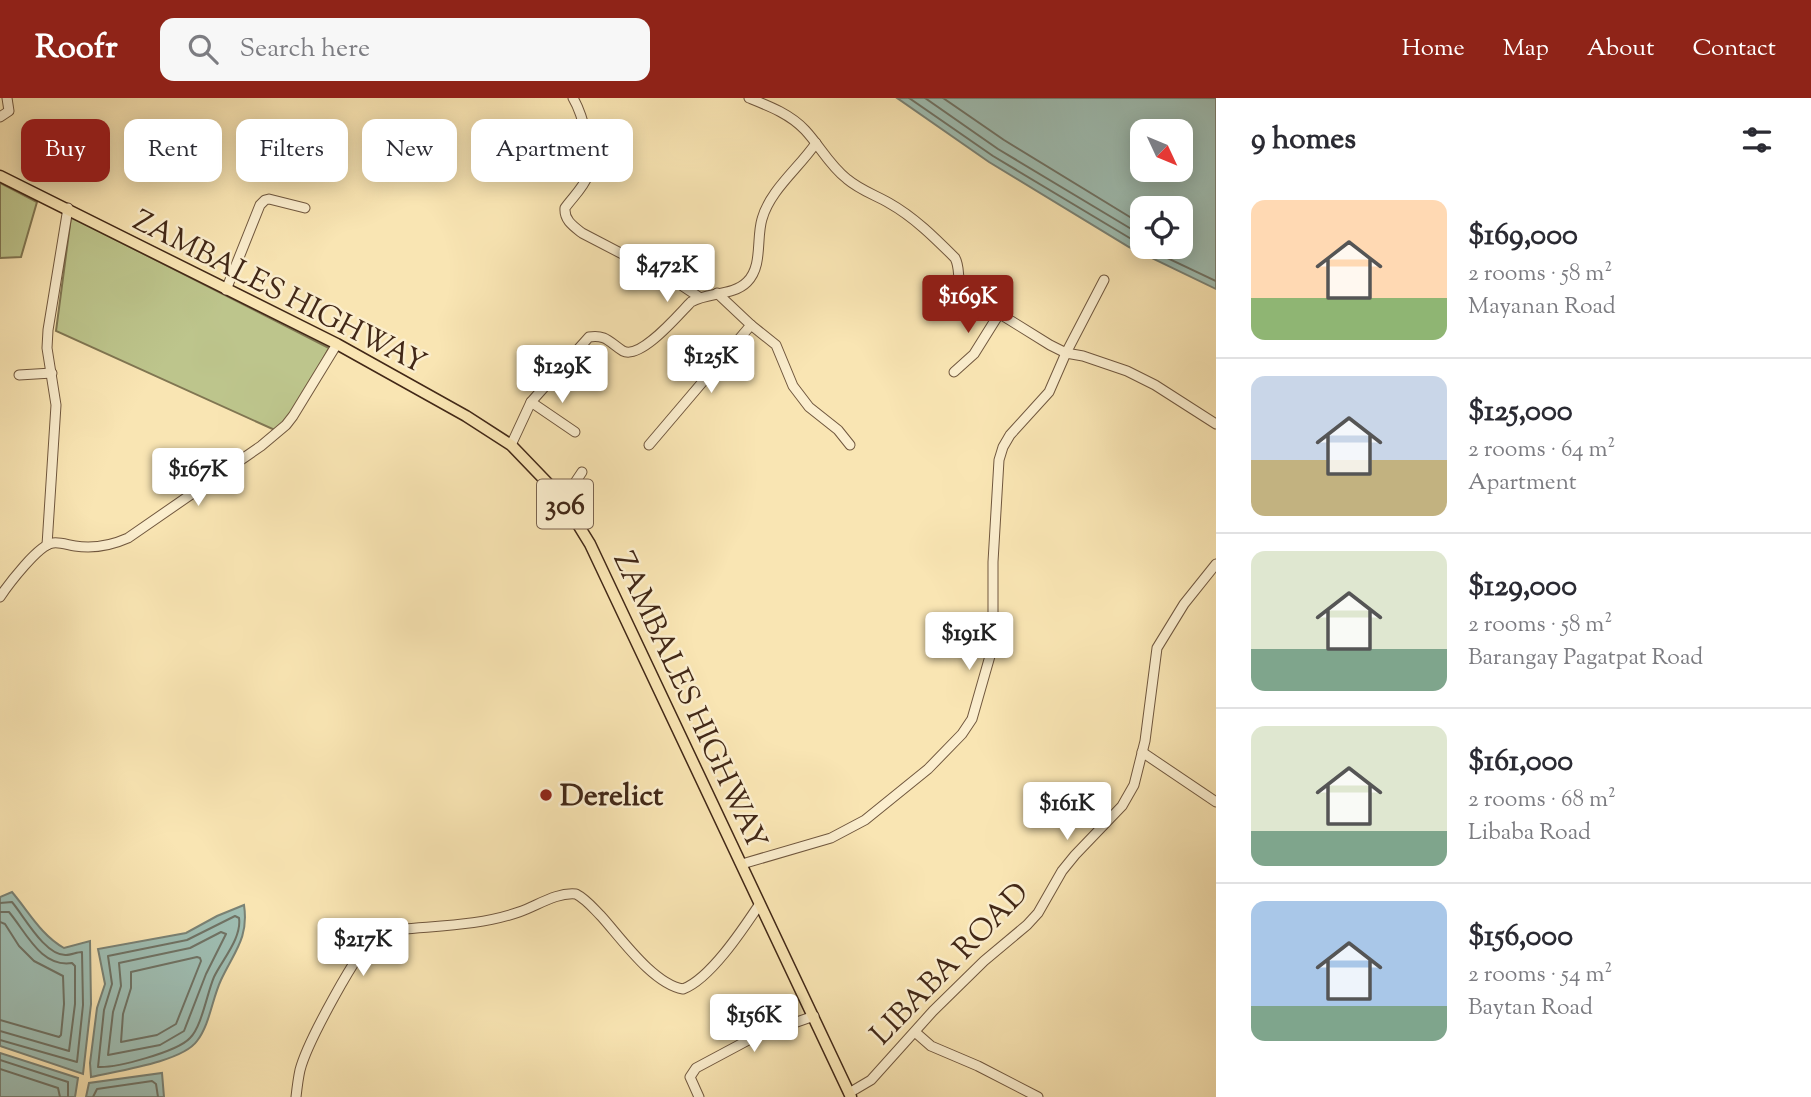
<!DOCTYPE html>
<meta charset="utf-8">
<style>
body{margin:0;font-family:"Sorts Mill Goudy",serif;background:#f7f7f7;color:#2b2b33;height:100vh;display:flex;flex-direction:column;font-size:26px;white-space:nowrap}
*{box-sizing:border-box;margin:0}
p{font-size:23px;color:#7c7c81}
.icon{flex:none;width:38px;height:38px;fill:none;stroke:currentColor;stroke-width:2;stroke-linecap:round;stroke-linejoin:round}
.map{position:relative;flex:1;overflow:hidden}
.drawer{display:flex;flex-direction:column;background:#fff;width:595px}
.drawer>*{flex:none}
.banner{position:absolute;left:21px;top:21px;width:665px;height:63px;display:flex;gap:14px}
.needle{width:46px;rotate:134deg}
.controls{position:absolute;left:1130px;top:21px;display:grid;gap:14px}
.controls a{display:grid;place-items:center;width:63px;height:63px;border-radius:14px;background:#fff;box-shadow:0 4px 18px #0003;font-size:35px}
.price{position:absolute;translate:-50% -60px;padding:0 16px;border-radius:7px;background:#fff;color:#222;font-size:23px;line-height:46px;filter:drop-shadow(0 2px 4px #0008)}
.price::after{content:'';position:absolute;left:50%;top:42px;width:21px;height:16px;margin-left:-10px;background:inherit;clip-path:polygon(0 0,100% 0,50% 100%)}
.price.active{background:#8f2418;color:#fff}
ul{padding:0;list-style:none}
li{display:flex;align-items:center;gap:21px;height:175px;padding:0 35px}
li+li{border-top:2px solid #e1e1e2}
li span{display:grid;place-items:center;flex:none;width:196px;height:140px;border-radius:14px;color:#555}
li>.icon{margin-inline-start:auto}
span .icon{width:84px;height:84px;fill:#fffc;stroke-width:1}
li b{font-size:30px}
h2{display:flex;justify-content:space-between;align-items:center;height:84px;padding:0 35px;font-size:30px}
.tag{padding:0 24px;border-radius:14px;background:#fff;box-shadow:0 4px 18px #0003;font-size:24px;line-height:63px}
.tag.active{background:#8f2418;color:#fff}
header{display:flex;align-items:center;gap:42px;box-sizing:border-box;height:98px;padding:0 35px;background:#8f2418;color:#fff}
header strong{font-size:33px}
nav{display:flex;gap:38px;margin-inline-start:auto;font-size:24px}
.search{width:490px;height:63px;background:#f7f7f7;display:flex;align-items:center;gap:18px;box-sizing:border-box;padding:0 24px;border-radius:14px;color:#7c7c81;font-size:26px}
main{display:flex;flex:1;min-height:0}
.map>svg:first-child{display:block}
</style>
<header>
<strong>Roofr</strong>
<div class="search"><svg class="icon" aria-label="search" viewBox="0 0 24 24"><circle cx="10" cy="10" r="6"/><path d="M15 15l6 6"/></svg>Search here</div>
<nav><a>Home</a><a>Map</a><a>About</a><a>Contact</a></nav>
</header>
<main>
<div class="map">
<svg width="1216" height="999" viewBox="0 0 1216 999">
<rect width="100%" height="100%" fill="#f9e5b3"/>
<filter id="stains"><feTurbulence type="fractalNoise" baseFrequency=".00286" numOctaves="4"/><feColorMatrix values="0 0 0 0 .2 0 0 0 0 .09 0 0 0 0 .02 0 0 0 .5 -.17"/></filter>
<radialGradient id="worn" r=".72"><stop offset=".6" stop-color="#630" stop-opacity="0"/><stop offset="1" stop-color="#630" stop-opacity=".3"/></radialGradient>
<g fill="#bdc58c" stroke="#807652" stroke-width="2">
<path d="M0 85 37 104 21 159 0 160Z"/>
<path d="M71 119 329 250 302 300 277 333 56 233Z"/>
</g>
<g fill="#9fbeb3" stroke="#7a8275" stroke-width="2" fill-rule="evenodd">
<path d="M897 0H1216V191L1129 149 989 64ZM1181 33V72H1143V33ZM1181 110V149H1143V110Z"/>
<path d="M12 794C29 814 41 837 64 850L90 843 91 906 83 976 0 948V799Z"/>
<path d="M244 807C249 840 234 854 221 882 212 901 210 926 197 943 182 964 116 973 91 979L90 965 97 910 105 886 98 851 186 835 217 818Z"/>
<path d="M0 955 78 980 75 999H0Z"/>
<path d="M162 975 164 999H86L89 985Z"/>
</g>
<g fill="none" stroke-linecap="round" stroke-linejoin="round">
<g stroke="#707365" stroke-width="2">
<path d="M909 0 993 58 1143 148"/>
<path d="M925 0 998 51 1143 138"/>
<path d="M943 0 1004 42 1143 127"/>
<path d="M1144 149 1216 183"/>
<path d="M0 805 12 804C24 818 45 858 66 857 71 857 77 854 82 854L83 907 77 964 0 942"/>
<path d="M0 814H9C26 834 41 870 72 865L75 868V906L69 953 0 933"/>
<path d="M235 818 239 820C242 840 222 862 214 879 207 895 202 928 190 940 177 954 116 970 98 969L104 912 112 886 108 858 187 842Z"/>
<path d="M0 824 5 826 19 848 34 863 63 878 64 906 61 937 59 939 0 922"/>
<path d="M221 834 226 836 206 876 184 933 160 947 108 957 113 914 121 888 119 865 190 850Z"/>
<path d="M197 859 200 860 201 863 176 926 157 937 121 944 123 916 131 890V874Z"/>
<path d="M0 962 68 984V999"/>
<path d="M0 971 58 990 60 999"/>
<path d="M93 999 97 991 152 983 156 986 158 999"/>
</g>
<defs>
<g id="minor">
<path d="M573 0C582 15 595 60 588 77 584 89 572 100 565 110 564 122 573 128 582 135L678 185 699 199"/>
<path d="M749 0C769 8 790 16 805 32 820 48 829 67 847 81 860 92 875 97 889 105 914 119 935 140 955 160 961 171 956 183 963 193L1050 247 1066 255 1083 258 1127 273 1155 287 1216 326"/>
<path d="M0 19 9 13 7 0"/>
<path d="M226 192 260 107 265 102 269 101 305 110"/>
<path d="M717 195 751 227 776 247 793 288 809 309 838 332 850 347"/>
<path d="M954 274 974 256 999 216"/>
<path d="M19 277 52 275"/>
<path d="M531 304 575 334"/>
<path d="M511 347 531 304 589 239C606 236 610 245 623 253 641 262 679 216 691 204 708 194 733 198 747 184 763 168 756 141 762 121 770 92 799 70 816 45"/>
<path d="M649 347 751 227"/>
<path d="M561 399 572 389 582 374"/>
<path d="M47 447 56 307 47 250 48 232 68 110"/>
<path d="M0 499C8 487 39 446 53 445 60 444 68 447 75 448 94 451 110 448 128 440L261 348 286 327 293 318 337 246"/>
<path d="M1142 654 1216 704"/>
<path d="M742 766 831 740 865 722 928 671 962 636 972 621 990 558 993 526V464L999 362 1003 349 1010 337 1049 294 1066 255 1104 182"/>
<path d="M915 934 931 948 978 968 1038 999"/>
<path d="M849 995 871 982 933 913 984 863 1027 827 1038 815 1062 773 1075 757 1122 708 1134 687 1145 643 1157 550 1184 506 1216 466"/>
<path d="M296 999C297 990 298 981 300 972 307 945 358 850 378 834 426 827 473 830 519 814 537 808 556 794 576 796 586 801 593 810 601 818 621 840 653 886 683 891 710 881 743 831 759 807"/>
<path d="M699 999 690 979 696 970 754 939 814 918"/>
</g>
<path id="major" d="M0 78 337 246 466 318 511 347 561 399 590 446 851 999"/>
</defs>
<use href="#minor" stroke="#70573e" stroke-width="11"/>
<use href="#major" stroke="#422817" stroke-width="13"/>
<use href="#minor" stroke="#fbeece" stroke-width="9"/>
<use href="#major" stroke="#f9e5b3" stroke-width="10"/>
</g>
<circle fill="#8f2418" stroke="#fbeece" stroke-width="2.5" cx="546" cy="697" r="7"/>
<g text-anchor="middle" stroke-width="5" stroke-linejoin="round" paint-order="stroke">
<rect fill="#fbeece" stroke="#7a634e" stroke-width="2" x="537" y="381.5" width="56" height="49" rx="5"/>
<g font-size="28" font-weight="bold" fill="#422817">
<text x="565" y="416">306</text>
</g>
<g font-size="30" fill="#422817" stroke="#fbeece">
<text transform="translate(280 193) rotate(27)" y="10">ZAMBALES HIGHWAY</text>
<text transform="translate(691 602) rotate(65)" y="10">ZAMBALES HIGHWAY</text>
<text transform="translate(949 865) rotate(-46)" y="10">LIBABA ROAD</text>
</g>
<g font-size="30" font-weight="bold" fill="#422817" stroke="#fbeece" text-anchor="start">
<text x="560" y="707">Derelict</text>
</g>
</g>
<rect width="100%" height="100%" filter="url(#stains)"/>
<rect width="100%" height="100%" fill="url(#worn)"/>
</svg>
<div class="controls">
<a><svg class="needle" viewBox="-14 -14 28 28"><path d="M0-13l5 13h-10z" fill="#e53935"/><path d="M0 13l5-13h-10z" fill="#7c7c81"/></svg></a>
<a><svg class="icon" aria-label="locate" viewBox="0 0 24 24"><circle cx="12" cy="12" r="6"/><path d="M12 2v4M12 18v4M2 12h4M18 12h4"/></svg></a>
</div>
<b class="price" style="left:667px;top:206px">$472K</b>
<b class="price active" style="left:968px;top:237px">$169K</b>
<b class="price" style="left:711px;top:297px">$125K</b>
<b class="price" style="left:562px;top:307px">$129K</b>
<b class="price" style="left:198px;top:410px">$167K</b>
<b class="price" style="left:969px;top:574px">$191K</b>
<b class="price" style="left:1067px;top:744px">$161K</b>
<b class="price" style="left:363px;top:880px">$217K</b>
<b class="price" style="left:754px;top:956px">$156K</b>
<div class="banner">
<a class="tag active">Buy</a>
<a class="tag">Rent</a>
<a class="tag">Filters</a>
<a class="tag">New</a>
<a class="tag">Apartment</a>
</div>
</div>
<section class="drawer">
<h2>9 homes<svg class="icon" aria-label="filters" viewBox="0 0 24 24"><path d="M4 7h16M4 17h16"/><circle cx="9" cy="7" r="2"/><circle cx="15" cy="17" r="2"/></svg></h2>
<ul>
<li><span style="background:linear-gradient(#ffd9b3 70%,#8fb573 0)"><svg class="icon" aria-label="home" viewBox="0 0 24 24"><path d="M3 11l9-7 9 7M6 9v11h12V9"/></svg></span><div><b>$169,000</b><p>2 rooms · 58 m²</p><p>Mayanan Road</p></div></li>
<li><span style="background:linear-gradient(#c9d6e8 60%,#c2b280 0)"><svg class="icon" aria-label="home" viewBox="0 0 24 24"><path d="M3 11l9-7 9 7M6 9v11h12V9"/></svg></span><div><b>$125,000</b><p>2 rooms · 64 m²</p><p>Apartment</p></div></li>
<li><span style="background:linear-gradient(#dfe7d0 70%,#7fa58c 0)"><svg class="icon" aria-label="home" viewBox="0 0 24 24"><path d="M3 11l9-7 9 7M6 9v11h12V9"/></svg></span><div><b>$129,000</b><p>2 rooms · 58 m²</p><p>Barangay Pagatpat Road</p></div></li>
<li><span style="background:linear-gradient(#dfe7d0 75%,#7fa58c 0)"><svg class="icon" aria-label="home" viewBox="0 0 24 24"><path d="M3 11l9-7 9 7M6 9v11h12V9"/></svg></span><div><b>$161,000</b><p>2 rooms · 68 m²</p><p>Libaba Road</p></div></li>
<li><span style="background:linear-gradient(#a9c7e8 75%,#7fa58c 0)"><svg class="icon" aria-label="home" viewBox="0 0 24 24"><path d="M3 11l9-7 9 7M6 9v11h12V9"/></svg></span><div><b>$156,000</b><p>2 rooms · 54 m²</p><p>Baytan Road</p></div></li>
</ul>
</section>
</main>
